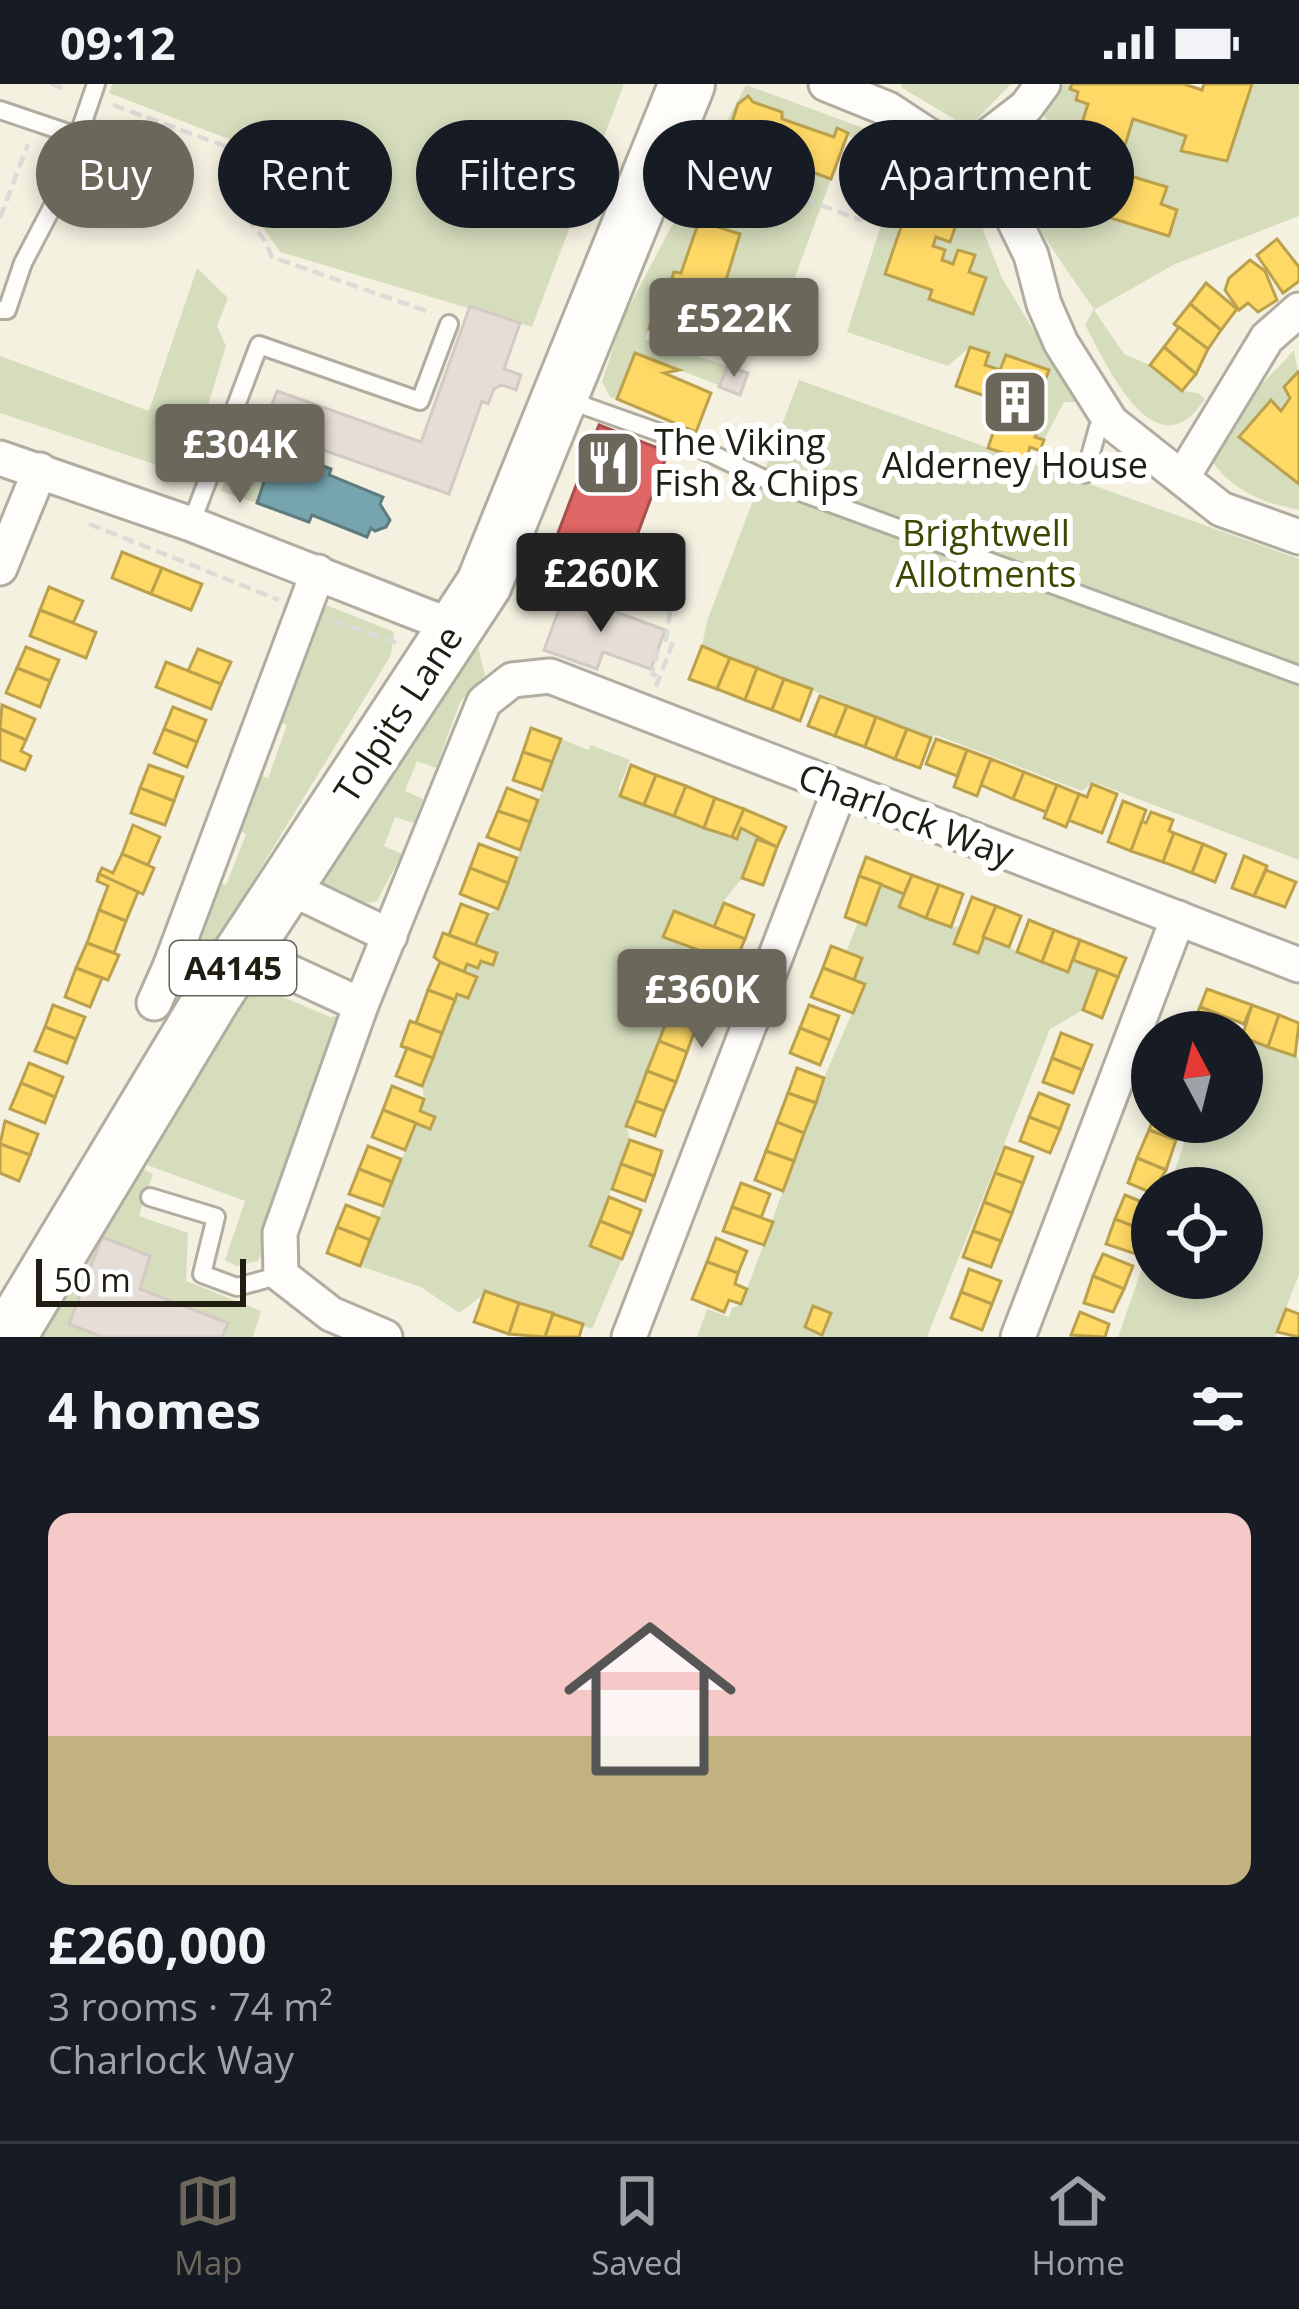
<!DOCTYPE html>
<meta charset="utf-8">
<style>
body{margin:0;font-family:"Open Sans",sans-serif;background:#20242c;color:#f1f3f6;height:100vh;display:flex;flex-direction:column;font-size:45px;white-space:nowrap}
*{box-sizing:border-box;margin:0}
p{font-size:39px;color:#9ea1a6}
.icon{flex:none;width:66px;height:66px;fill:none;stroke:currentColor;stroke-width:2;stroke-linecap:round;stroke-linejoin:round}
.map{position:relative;height:1253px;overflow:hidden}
.drawer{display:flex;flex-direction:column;background:#171b24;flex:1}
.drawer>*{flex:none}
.top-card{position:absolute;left:36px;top:36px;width:1227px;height:108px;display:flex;gap:24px}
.needle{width:78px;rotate:353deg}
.fabs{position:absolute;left:1131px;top:927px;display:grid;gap:24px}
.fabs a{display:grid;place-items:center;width:132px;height:132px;border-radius:50%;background:#171b24;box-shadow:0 6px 18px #0003;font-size:60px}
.scale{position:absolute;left:36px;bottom:30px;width:210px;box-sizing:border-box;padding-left:12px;border:6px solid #201d12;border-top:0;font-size:33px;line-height:42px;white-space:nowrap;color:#201d12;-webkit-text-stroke:9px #fff;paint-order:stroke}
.price{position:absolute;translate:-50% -102px;padding:0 27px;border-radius:12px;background:#6b675a;color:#fff;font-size:39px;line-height:78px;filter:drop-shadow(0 3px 6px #0008)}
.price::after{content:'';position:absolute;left:50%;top:72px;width:36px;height:27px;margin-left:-18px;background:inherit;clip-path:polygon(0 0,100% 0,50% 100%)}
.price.on{background:#222;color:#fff}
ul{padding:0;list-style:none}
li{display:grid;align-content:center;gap:24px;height:636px;padding:0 48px}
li+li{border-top:3px solid #363941}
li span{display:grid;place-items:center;height:372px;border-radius:24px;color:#555}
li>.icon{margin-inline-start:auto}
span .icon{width:216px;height:216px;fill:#fffc;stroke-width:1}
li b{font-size:51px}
h2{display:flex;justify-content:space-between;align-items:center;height:144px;padding:0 48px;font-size:51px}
.chip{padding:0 42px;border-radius:54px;background:#171b24;box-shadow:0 6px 18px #0003;font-size:42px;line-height:108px}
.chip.on{background:#6b675a;color:#fff}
.status{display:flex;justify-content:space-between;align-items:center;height:84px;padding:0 60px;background:#171b24;direction:ltr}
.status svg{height:33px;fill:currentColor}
.dock{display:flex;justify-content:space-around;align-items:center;height:168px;border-top:3px solid #363941;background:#171b24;font-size:33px;color:#9ea1a6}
.dock a{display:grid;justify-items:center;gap:6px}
.dock .on{color:#6b675a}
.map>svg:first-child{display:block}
</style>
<div class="status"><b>09:12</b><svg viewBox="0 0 49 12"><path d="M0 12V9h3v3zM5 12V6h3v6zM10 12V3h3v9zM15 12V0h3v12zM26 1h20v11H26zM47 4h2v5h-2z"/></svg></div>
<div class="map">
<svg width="1299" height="1253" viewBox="0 0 1299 1253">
<rect width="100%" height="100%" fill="#f5f1e1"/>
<g fill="#d6ddbd">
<path d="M112 0H624L532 243 280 168 243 115 260 67 109 9Z"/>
<path d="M901 0H1011L975 37 961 39 902 4Z"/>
<path d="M1055 0H1072L1070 5 1088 20 1071 73 1057 69 1047 114 1169 152 1177 126 1161 120 1166 103 1117 88 1133 35 1186 52 1182 67 1227 77 1252 0H1299V132L1175 180 1094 226 1124 270 1150 281 1182 307 1198 309 1205 315C1155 391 1108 282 1085 241L1094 225C1072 193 1011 112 1009 76 1008 66 1013 58 1018 49L1032 62 1052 41 1039 27Z"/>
<path d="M746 1 880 50 874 69 838 45 834 53 782 35V28L753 18 748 13 738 20 711 118 742 127 758 106 768 109 773 95 763 91 773 63 785 68 782 78 831 95 783 226 722 207 740 151 699 137 681 189 674 188 667 209 661 208 645 255 733 284 726 304 636 269 617 315 610 313 602 298 622 236Z"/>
<path d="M889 61 935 91 980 138 1002 194 1077 318H1064L1044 356 1035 353 1041 336 1032 333 1048 285 1006 271 1000 286 985 281 988 269 970 263 948 282 847 248 897 91 884 71Z"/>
<path d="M197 184 228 214 217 242 226 262 187 391 0 329V272L149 327Z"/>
<path d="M1294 266 1298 288 1285 303 1290 314 1281 327 1270 316 1240 353 1299 400V426C1264 419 1235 408 1213 379 1220 335 1265 299 1294 266Z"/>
<path d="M799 296 1299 475V776L1093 698 1082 707 936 651 931 654 702 562 707 537Z"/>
<path d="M244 340 280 350 257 419 221 407Z"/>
<path d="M326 521 394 548 391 571 202 880H197L187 871 208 795 226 801 246 750 229 742 249 688 268 694 287 641 269 634 307 533Z"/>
<path d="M474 545 485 592 460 618 436 684 417 677 405 707 423 715 414 739 395 733 384 762 402 770 377 817C346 824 319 815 322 780Z"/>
<path d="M561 655 588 666 591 661 630 676 619 704 620 712 736 755 741 744 754 749 757 755 743 793 723 818 714 843 664 853 696 869 701 878 683 926 667 933 626 1041 630 1056 590 1162 622 1175 592 1245 487 1208 459 1229 421 1203 360 1182 416 1039 430 1045 435 1034 420 1027 424 1015 422 1002 457 910 468 914 477 893 464 888 467 880 478 884 481 877 493 880 475 861 488 830 499 825Z"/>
<path d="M881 800 904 810 900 824 951 843 961 842 954 861 977 869 983 853 1067 887 1073 876 1098 885 1083 926 1050 945 927 1253H697L707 1225 729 1233 732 1224 741 1220 747 1205 824 994 864 901 854 896 862 874 846 868 858 838 866 840Z"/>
<path d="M257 902 330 933 342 931 270 1148 258 1177 237 1182 225 1176 245 1117 147 1081 251 903Z"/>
<path d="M1242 953 1299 974V1190L1275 1253H1118L1152 1156V1194H1242V1104H1169L1191 1038H1242Z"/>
<path d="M140 1083 153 1090 139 1132 188 1149 186 1197 261 1227 253 1253H31L118 1124Z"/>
</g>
<g fill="#ffd966" stroke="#bca14d" stroke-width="3">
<path d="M1072 0H1184L1202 6 1204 0H1252L1227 77 1181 67 1186 52 1133 35 1117 88 1167 103 1161 120 1177 126 1169 152 1047 114 1057 69 1071 73 1088 20 1076 16 1078 8 1070 5Z"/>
<path d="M748 12 753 18 782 28V35L834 53 837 44 848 49 831 95 782 77 785 68 773 63 763 91 773 95 768 109 758 106 751 126 708 111 738 20Z"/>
<path d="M913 108 962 124 950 158 936 153 933 162 945 166 942 176 953 180 958 166 975 171 969 188 986 194 973 230 929 215 932 206 885 190Z"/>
<path d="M699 137 740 150 723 206 713 207 711 217 718 220 714 234 706 232 694 258 649 245 661 207 667 209 674 188 681 189Z"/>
<path d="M1277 155 1299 183V197L1283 209 1257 171Z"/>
<path d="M1250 176 1265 187 1277 216 1258 228 1248 219 1239 226 1225 206 1229 194Z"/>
<path d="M1206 199 1237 225 1221 246 1190 220Z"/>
<path d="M1190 220 1221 246 1208 265 1174 240Z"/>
<path d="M1179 243 1208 265 1196 290 1164 263Z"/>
<path d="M970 263 989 269 985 281 1000 286 1006 271 1049 286 1032 333 1041 335 1035 353 1044 356 1040 367 1030 363 1026 376 988 364 1001 324 992 321 994 315 956 302Z"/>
<path d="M1164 263 1196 290 1182 307 1150 281Z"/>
<path d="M635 269 679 286 664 289 711 309 696 348 617 315Z"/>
<path d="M1298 288 1299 289V400L1239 353 1271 316 1281 327 1290 314 1284 303Z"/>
<path d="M122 468 162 484 151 510 112 494Z"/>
<path d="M162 484 202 500 191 526 151 510Z"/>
<path d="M49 503 83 517 73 539 40 526Z"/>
<path d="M40 526 96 548 86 574 30 552Z"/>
<path d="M702 562 730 574 717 605 689 595Z"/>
<path d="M26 563 59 576 50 597 17 584Z"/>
<path d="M198 565 231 578 221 600 188 587Z"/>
<path d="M730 574 757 584 745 616 717 605Z"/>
<path d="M166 578 221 600 211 625 156 603Z"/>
<path d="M17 584 50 597 40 623 6 609Z"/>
<path d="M757 584 784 595 772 626 745 616Z"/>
<path d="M784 595 812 605 800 637 772 626Z"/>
<path d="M820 612 847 622 835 652 808 642Z"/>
<path d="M2 621 35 635 26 656 0 645Z"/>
<path d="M847 622 876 633 865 663 835 652Z"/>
<path d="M173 623 206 636 197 658 164 645Z"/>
<path d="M876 633 907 645 895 675 865 663Z"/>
<path d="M531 644 561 655 552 678 523 668Z"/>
<path d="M0 645 26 656 21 667 31 672 25 686 0 676Z"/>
<path d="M164 645 197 658 187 683 154 669Z"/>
<path d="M907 645 931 654 920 684 895 675Z"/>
<path d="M936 655 967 666 957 692 926 680Z"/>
<path d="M967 666 991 675 977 712 954 703Z"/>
<path d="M523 668 552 678 542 706 513 696Z"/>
<path d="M991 675 1024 688 1013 715 981 701Z"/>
<path d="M149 681 183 693 174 717 140 704Z"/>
<path d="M631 681 656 691 644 721 620 712Z"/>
<path d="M1024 688 1057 701 1046 728 1013 715Z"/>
<path d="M656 691 686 702 674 732 644 721Z"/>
<path d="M1092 700 1117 710 1102 749 1068 736 1079 710 1087 713Z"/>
<path d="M1057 701 1079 710 1066 743 1044 734Z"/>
<path d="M686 702 715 714 704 744 674 732Z"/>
<path d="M140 704 174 717 165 741 131 729Z"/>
<path d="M507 704 538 716 530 738 498 727Z"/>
<path d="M715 714 744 725 732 753 704 744Z"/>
<path d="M1123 717 1146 726 1131 767 1108 758Z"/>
<path d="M744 725 786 743 777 763 741 744 737 755 732 753Z"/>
<path d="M498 727 530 738 520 766 487 753Z"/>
<path d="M1151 728 1173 736 1169 747 1174 749 1163 778 1131 767 1142 737 1146 739Z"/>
<path d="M133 741 160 753 148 781 122 770Z"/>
<path d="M1174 749 1203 760 1192 789 1163 778Z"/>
<path d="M757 755 777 763 763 801 742 794Z"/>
<path d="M479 760 517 774 508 799 470 784Z"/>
<path d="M1203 760 1226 770 1215 798 1192 789Z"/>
<path d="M122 770 154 784 143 810 99 790 102 784 113 789Z"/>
<path d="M1244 772 1267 782 1254 812 1232 804Z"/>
<path d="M866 773 912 791 904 810 859 792Z"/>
<path d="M470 784 508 799 498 825 460 810Z"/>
<path d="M1266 786 1296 798 1285 823 1254 812Z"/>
<path d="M99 790 138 808 126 837 99 826 108 802 97 797Z"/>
<path d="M912 791 939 801 926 834 899 823Z"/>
<path d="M859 792 881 800 866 841 845 833Z"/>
<path d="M939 801 963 810 951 843 926 834Z"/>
<path d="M972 813 996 822 978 869 954 860Z"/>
<path d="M724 819 754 831 745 855 714 843Z"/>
<path d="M461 820 488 830 475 861 449 851Z"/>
<path d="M996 822 1021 832 1009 863 983 853Z"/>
<path d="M99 826 126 837 114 869 87 859Z"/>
<path d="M674 827 745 855 739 869 745 871 741 882 663 853Z"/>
<path d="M1029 836 1054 846 1042 878 1017 868Z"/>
<path d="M1054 846 1080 856 1068 888 1042 878Z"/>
<path d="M443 849 497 869 493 881 481 877 478 884 467 880 464 888 440 878 434 873Z"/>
<path d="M1080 856 1126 874 1118 893 1073 876Z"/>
<path d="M87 859 119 871 108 896 76 884Z"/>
<path d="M831 862 862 874 854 896 823 884Z"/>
<path d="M440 878 477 893 468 914 457 910 455 916 428 906Z"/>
<path d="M701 878 732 889 723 915 691 903Z"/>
<path d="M76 884 102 894 90 923 65 913Z"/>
<path d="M823 884 865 900 853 929 811 913Z"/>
<path d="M1098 885 1118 893 1102 934 1083 926Z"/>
<path d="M691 903 723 915 714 938 683 926Z"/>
<path d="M1207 905 1252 921 1244 940 1200 923Z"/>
<path d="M428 906 455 916 442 949 416 939Z"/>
<path d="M53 921 85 933 76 955 45 943Z"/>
<path d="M809 921 839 932 830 956 800 944Z"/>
<path d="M1252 921 1279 931 1268 963 1242 953Z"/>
<path d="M1200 923 1218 930 1212 948H1190Z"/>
<path d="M1279 931 1299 939 1295 972 1268 963Z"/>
<path d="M668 933 696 943 687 968 659 957Z"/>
<path d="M410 937 442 949 433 974 401 962Z"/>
<path d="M45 943 76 955 67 979 35 967Z"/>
<path d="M800 944 830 956 820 981 790 969Z"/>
<path d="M1061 949 1092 961 1082 986 1052 974Z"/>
<path d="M659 957 687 968 676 998 647 987Z"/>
<path d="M407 964 433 974 422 1002 396 992Z"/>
<path d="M1052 974 1082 986 1073 1009 1043 998Z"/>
<path d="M29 979 63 993 55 1013 21 999Z"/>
<path d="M797 984 824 994 816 1019 788 1009Z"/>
<path d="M647 987 676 998 664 1027 636 1017Z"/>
<path d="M21 999 55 1013 45 1039 10 1025Z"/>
<path d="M392 1002 424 1015 420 1027 435 1033 430 1045 383 1026Z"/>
<path d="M788 1009 816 1019 804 1049 777 1038Z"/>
<path d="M1039 1009 1069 1021 1060 1045 1029 1033Z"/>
<path d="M636 1017 664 1027 655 1052 626 1042Z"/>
<path d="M383 1026 416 1039 405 1066 372 1053Z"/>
<path d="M1029 1033 1060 1045 1050 1069 1020 1057Z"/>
<path d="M5 1037 38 1050 30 1071 0 1060Z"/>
<path d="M777 1038 804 1049 794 1077 766 1067Z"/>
<path d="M1152 1038H1183L1176 1056 1149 1046Z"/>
<path d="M1149 1046 1176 1056 1166 1086 1137 1074Z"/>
<path d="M630 1056 662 1067 654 1092 621 1080Z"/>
<path d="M0 1060 30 1071 19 1097 0 1089Z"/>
<path d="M368 1062 401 1075 392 1098 359 1085Z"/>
<path d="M1005 1063 1033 1073 1023 1099 995 1089Z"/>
<path d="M766 1067 794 1077 783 1107 755 1096Z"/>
<path d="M1137 1074 1166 1086 1152 1109 1128 1099Z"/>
<path d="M621 1080 654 1092 645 1117 612 1105Z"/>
<path d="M359 1085 392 1098 383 1122 349 1110Z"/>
<path d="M995 1089 1023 1099 1012 1129 984 1118Z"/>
<path d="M741 1099 770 1110 761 1134 732 1123Z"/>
<path d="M1125 1111 1152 1122 1146 1147 1115 1135Z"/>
<path d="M609 1113 641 1126 632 1150 600 1137Z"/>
<path d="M984 1118 1012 1129 1001 1157 973 1147Z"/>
<path d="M346 1121 379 1134 370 1156 337 1143Z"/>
<path d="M732 1123 773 1138 764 1161 723 1147Z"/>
<path d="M1115 1135 1146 1147 1136 1170 1106 1160Z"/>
<path d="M600 1137 632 1150 622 1175 590 1162Z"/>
<path d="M337 1143 370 1156 360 1182 327 1169Z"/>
<path d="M973 1147 1001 1157 991 1183 963 1173Z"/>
<path d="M716 1154 747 1167 738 1189 707 1178Z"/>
<path d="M1103 1170 1133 1182 1124 1205 1093 1192Z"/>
<path d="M707 1178 738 1189 735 1200 747 1205 741 1220 729 1216 724 1228 692 1215Z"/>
<path d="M969 1185 1001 1197 992 1220 961 1208Z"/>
<path d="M1093 1192 1124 1205 1113 1228 1084 1219Z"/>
<path d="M485 1207 519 1219 509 1250 474 1238Z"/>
<path d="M961 1208 992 1220 982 1246 951 1234Z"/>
<path d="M519 1219 553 1229 545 1253 509 1250Z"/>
<path d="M813 1222 831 1229 822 1251 805 1243Z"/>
<path d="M1286 1225 1299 1230V1253L1277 1248Z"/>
<path d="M1080 1228 1109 1240 1105 1253 1071 1251Z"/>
<path d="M553 1230 583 1240 579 1253H545Z"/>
</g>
<path fill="#e06666" stroke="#a6504d" stroke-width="3" d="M599 341 668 368 609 527 539 499Z"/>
<path fill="#76a5af" stroke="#5c7c80" stroke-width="3" d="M275 364 331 385 329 391 383 413 380 420 390 436 386 443 375 447 371 444 367 453 312 431 309 438 257 419Z"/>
<g fill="#e6ddd6" stroke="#d2cac3" stroke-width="3">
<path d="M470 222 520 239 504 285 521 291 516 306 502 301 494 305 488 320 482 317 449 410 263 345 277 307 421 358Z"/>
<path d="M728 282 748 289 740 311 719 303Z"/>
<path d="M565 509 665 546 651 585 603 568 597 585 544 566Z"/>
<path d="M102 1153 150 1172 140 1205 228 1239 222 1253H102L69 1240Z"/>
</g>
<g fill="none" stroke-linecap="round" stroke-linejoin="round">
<defs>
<g id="service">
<path d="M0 26 77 52"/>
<path d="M0 226H7L23 179 57 114 96 0"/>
<path d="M565 315 689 359 762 394 1299 591"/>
<path d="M1085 390 1098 344 1110 335"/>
<path d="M191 440 259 261 420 317 449 240"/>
<path d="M150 1113 216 1133 202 1190 237 1203 281 1191"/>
</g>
<g id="minor">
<path d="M826 0 888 25 961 73 1007 122 1031 171 1044 220 1061 259 1111 338 1221 425 1299 453"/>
<path d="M961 73 1026 23 1043 0"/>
<path d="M0 374 191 440 454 543"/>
<path d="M1182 394 1267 254 1299 226"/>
<path d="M0 484 40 386"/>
<path d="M286 802 390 852"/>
<path d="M244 867 361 921"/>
<path d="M214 911 170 883 318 488"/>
<path d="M154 919 170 883"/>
<path d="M385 1253 331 1230 281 1191 280 1149 361 921 484 618 512 596 550 592 1299 881"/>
<path d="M629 1253 840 705"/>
<path d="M1018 1253 1178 834"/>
</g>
<path id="primary" d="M8 1253 214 911 484 500 687 0"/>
</defs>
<use href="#service" stroke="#b0ada1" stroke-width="22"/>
<use href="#minor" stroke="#b0ada1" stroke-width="39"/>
<use href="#primary" stroke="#b0ada1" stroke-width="60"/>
<g stroke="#dcdbd7" stroke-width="4.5" stroke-dasharray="12 6" stroke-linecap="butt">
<path d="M51 0 68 6"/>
<path d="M113 21 252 72 236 119 265 157 272 173 432 229"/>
<path d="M781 66 776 79 786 108"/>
<path d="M770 102 863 137"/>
<path d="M0 134 28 60"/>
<path d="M89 440 279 516"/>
<path d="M334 537 397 559"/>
<path d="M658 566 652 590 660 593"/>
<path d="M656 603 673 558 666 556 670 528"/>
</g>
<use href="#service" stroke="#fefdfa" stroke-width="16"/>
<use href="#minor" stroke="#fefdfa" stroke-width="33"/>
<use href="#primary" stroke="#fefdfa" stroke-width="54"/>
</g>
<defs>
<symbol id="building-square" viewBox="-11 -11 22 22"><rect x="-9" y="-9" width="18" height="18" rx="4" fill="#6b675a" stroke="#fff"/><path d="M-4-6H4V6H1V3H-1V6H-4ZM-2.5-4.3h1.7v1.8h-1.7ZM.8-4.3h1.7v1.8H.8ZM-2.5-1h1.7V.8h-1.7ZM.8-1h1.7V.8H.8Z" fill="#fff"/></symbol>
<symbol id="restaurant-square" viewBox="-11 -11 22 22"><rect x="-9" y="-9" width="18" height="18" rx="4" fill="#6b675a" stroke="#fff"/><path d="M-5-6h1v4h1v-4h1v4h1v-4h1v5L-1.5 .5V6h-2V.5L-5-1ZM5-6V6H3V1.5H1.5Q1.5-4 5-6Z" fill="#fff"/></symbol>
</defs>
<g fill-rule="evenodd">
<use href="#building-square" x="977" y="280" width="76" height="76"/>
<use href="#restaurant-square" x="570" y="341" width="76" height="76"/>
</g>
<g text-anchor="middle" stroke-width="12" stroke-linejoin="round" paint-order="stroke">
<rect fill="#fff" stroke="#636159" stroke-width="3" x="170" y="857" width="126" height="54" rx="9"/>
<g font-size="33" font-weight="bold" fill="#201d12">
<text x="233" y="896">A4145</text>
</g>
<g font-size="36" fill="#201d12" stroke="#fff" text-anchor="start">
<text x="654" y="371">The Viking<tspan x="654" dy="41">Fish &amp; Chips</tspan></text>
<text x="1015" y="394" text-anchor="middle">Alderney House</text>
</g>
<g font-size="36" fill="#394a00" stroke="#fff">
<text x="986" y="462">Brightwell<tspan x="986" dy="41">Allotments</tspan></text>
</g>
<g font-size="36" fill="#201d12" stroke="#fff">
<text transform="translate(398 630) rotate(-57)" y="13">Tolpits Lane</text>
<text transform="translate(906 731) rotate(21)" y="13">Charlock Way</text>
</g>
</g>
</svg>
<div class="fabs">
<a><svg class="needle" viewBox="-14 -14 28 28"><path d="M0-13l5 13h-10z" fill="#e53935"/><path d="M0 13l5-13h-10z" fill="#9ea1a6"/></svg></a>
<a><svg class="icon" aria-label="locate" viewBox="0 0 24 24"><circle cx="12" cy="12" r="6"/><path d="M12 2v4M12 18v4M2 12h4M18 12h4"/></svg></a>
</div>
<div class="scale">50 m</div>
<b class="price" style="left:734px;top:296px">£522K</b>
<b class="price" style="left:240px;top:422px">£304K</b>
<b class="price on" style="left:601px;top:551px">£260K</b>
<b class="price" style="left:702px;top:967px">£360K</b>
<div class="top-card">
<a class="chip on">Buy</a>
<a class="chip">Rent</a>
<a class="chip">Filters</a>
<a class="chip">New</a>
<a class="chip">Apartment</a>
</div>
</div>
<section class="drawer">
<h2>4 homes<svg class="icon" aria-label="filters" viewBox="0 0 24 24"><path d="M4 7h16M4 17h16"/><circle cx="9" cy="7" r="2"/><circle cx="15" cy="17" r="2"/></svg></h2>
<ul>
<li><span style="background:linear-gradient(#f6c9c9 60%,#c2b280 0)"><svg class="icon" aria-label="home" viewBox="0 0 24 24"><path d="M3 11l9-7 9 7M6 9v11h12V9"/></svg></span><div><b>£260,000</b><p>3 rooms · 74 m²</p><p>Charlock Way</p></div></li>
</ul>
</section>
<nav class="dock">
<a class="on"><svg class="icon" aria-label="map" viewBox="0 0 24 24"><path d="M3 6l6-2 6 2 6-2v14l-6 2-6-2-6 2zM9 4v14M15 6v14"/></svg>Map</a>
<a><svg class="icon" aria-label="saved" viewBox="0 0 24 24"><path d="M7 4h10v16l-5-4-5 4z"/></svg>Saved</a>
<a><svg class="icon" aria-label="home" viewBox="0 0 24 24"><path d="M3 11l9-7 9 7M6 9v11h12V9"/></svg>Home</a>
</nav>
